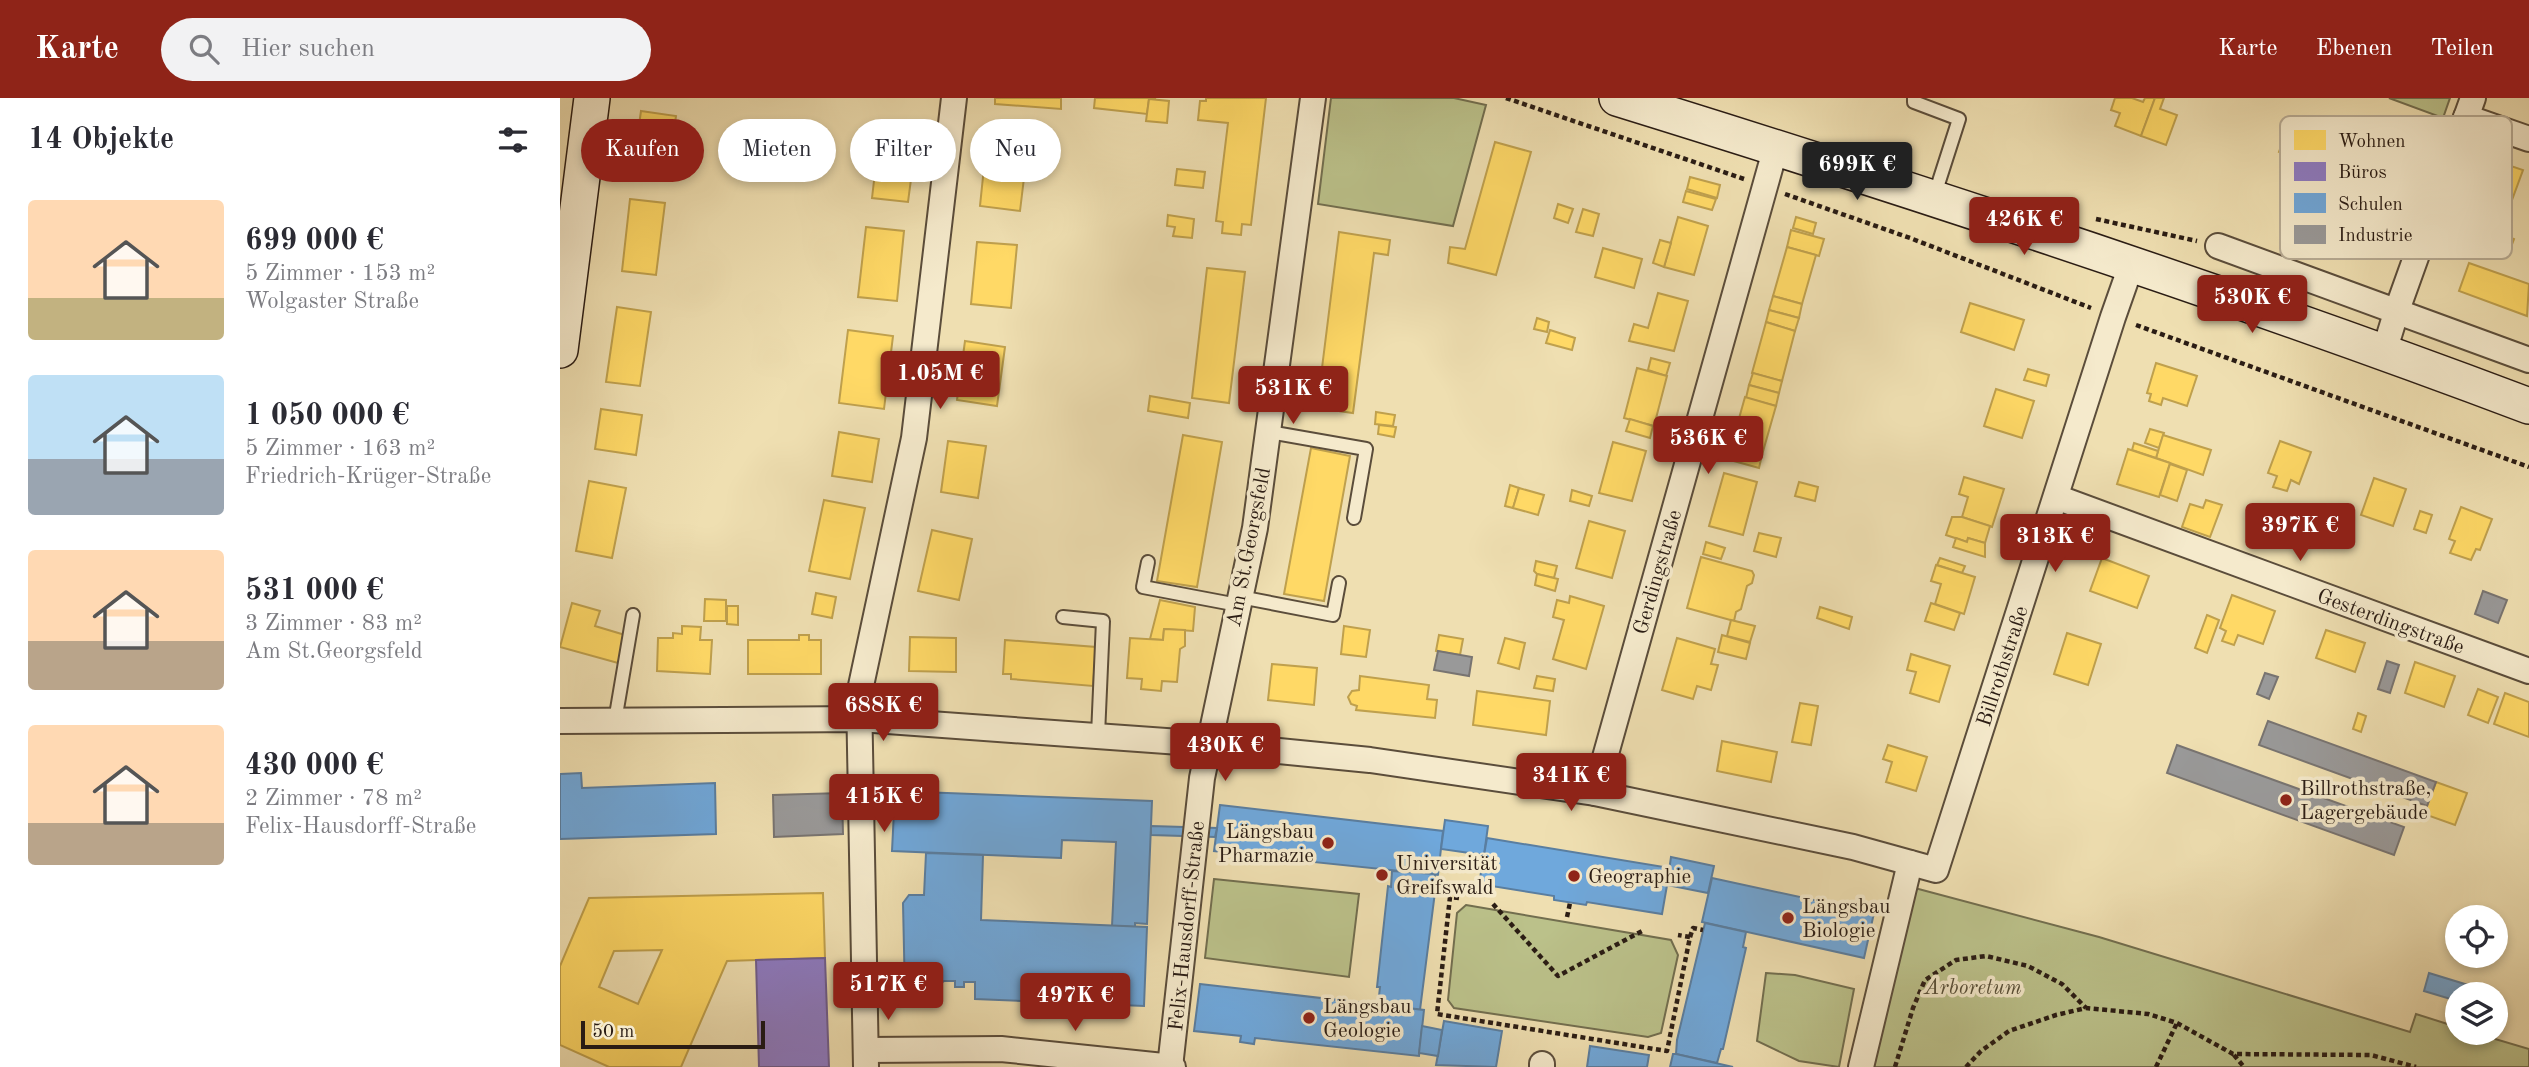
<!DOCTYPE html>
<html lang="de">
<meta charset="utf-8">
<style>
body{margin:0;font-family:"Old Standard TT",serif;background:#f2f2f3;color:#2b2b33;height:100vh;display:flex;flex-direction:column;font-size:26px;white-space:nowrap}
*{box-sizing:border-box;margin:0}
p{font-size:23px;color:#7c7c81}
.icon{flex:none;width:38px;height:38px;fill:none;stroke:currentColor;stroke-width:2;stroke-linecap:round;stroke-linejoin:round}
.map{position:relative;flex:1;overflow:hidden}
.details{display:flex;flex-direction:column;background:#fff;width:560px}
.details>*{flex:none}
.top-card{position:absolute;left:21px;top:21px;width:665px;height:63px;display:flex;gap:14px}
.controls{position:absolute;left:1885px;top:807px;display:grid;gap:14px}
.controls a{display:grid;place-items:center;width:63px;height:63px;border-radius:50%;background:#fff;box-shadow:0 4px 10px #0003;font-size:35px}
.scale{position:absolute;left:21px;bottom:18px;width:184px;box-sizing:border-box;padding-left:7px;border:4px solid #2a1c14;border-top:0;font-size:19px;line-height:24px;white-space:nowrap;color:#2a1c14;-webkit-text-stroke:5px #f5eacc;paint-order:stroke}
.price{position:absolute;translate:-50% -60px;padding:0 16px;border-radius:7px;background:#8f2418;color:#fff;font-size:23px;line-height:46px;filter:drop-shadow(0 2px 4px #0008)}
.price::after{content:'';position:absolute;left:50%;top:42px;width:21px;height:16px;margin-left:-10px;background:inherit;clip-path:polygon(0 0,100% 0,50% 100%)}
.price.on{background:#222;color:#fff}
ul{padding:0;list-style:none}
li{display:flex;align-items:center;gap:21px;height:175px;padding:0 28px}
li span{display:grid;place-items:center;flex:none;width:196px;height:140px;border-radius:7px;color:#555}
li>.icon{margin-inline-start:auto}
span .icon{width:84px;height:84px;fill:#fffc;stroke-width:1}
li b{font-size:30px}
h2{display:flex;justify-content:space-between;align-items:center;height:84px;padding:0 28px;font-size:30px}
.chip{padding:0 24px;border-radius:32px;background:#fff;box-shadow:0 4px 10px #0003;font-size:24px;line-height:63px}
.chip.on{background:#8f2418;color:#fff}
header{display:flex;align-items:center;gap:42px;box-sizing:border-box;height:98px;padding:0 35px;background:#8f2418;color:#fff}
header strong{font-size:33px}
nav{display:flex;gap:38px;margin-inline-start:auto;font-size:24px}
.search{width:490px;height:63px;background:#f2f2f3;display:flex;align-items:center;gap:18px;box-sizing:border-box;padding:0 24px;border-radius:38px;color:#7c7c81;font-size:26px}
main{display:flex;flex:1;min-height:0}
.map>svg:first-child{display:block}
</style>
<header>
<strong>Karte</strong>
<div class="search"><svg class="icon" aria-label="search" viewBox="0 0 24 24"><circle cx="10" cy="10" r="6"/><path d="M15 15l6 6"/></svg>Hier suchen</div>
<nav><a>Karte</a><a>Ebenen</a><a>Teilen</a></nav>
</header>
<main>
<section class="details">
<h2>14 Objekte<svg class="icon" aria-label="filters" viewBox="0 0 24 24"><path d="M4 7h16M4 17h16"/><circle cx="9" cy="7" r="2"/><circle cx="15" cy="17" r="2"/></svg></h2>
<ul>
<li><span style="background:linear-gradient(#ffd9b3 70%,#c2b280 0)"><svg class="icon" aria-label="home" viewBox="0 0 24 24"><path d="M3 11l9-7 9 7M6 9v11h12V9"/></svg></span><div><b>699 000 €</b><p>5 Zimmer · 153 m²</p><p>Wolgaster Straße</p></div></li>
<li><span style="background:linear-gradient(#bfe0f5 60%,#9aa5b1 0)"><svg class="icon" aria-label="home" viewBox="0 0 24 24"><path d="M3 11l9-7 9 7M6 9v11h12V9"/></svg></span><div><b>1 050 000 €</b><p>5 Zimmer · 163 m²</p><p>Friedrich-Krüger-Straße</p></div></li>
<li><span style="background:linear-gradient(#ffd9b3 65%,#b9a48a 0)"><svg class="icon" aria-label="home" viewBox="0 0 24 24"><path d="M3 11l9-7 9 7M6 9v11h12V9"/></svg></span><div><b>531 000 €</b><p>3 Zimmer · 83 m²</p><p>Am St.Georgsfeld</p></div></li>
<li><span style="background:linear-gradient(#ffd9b3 70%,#b9a48a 0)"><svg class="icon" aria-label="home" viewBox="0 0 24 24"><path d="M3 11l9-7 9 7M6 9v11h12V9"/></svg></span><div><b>430 000 €</b><p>2 Zimmer · 78 m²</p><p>Felix-Hausdorff-Straße</p></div></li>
</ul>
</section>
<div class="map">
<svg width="1969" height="969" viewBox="0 0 1969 969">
<rect width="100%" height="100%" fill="#efdfb1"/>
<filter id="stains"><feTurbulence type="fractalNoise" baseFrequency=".00286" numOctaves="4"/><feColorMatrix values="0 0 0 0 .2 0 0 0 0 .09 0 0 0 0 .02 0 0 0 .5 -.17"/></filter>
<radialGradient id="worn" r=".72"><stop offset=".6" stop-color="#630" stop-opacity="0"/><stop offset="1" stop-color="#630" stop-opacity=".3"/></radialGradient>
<g fill="#bbc18a" stroke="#726e4f" stroke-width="2">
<path d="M771 0H894L926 7 893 128 758 106Z"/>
<path d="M1829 0H1890L1883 20Z"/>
<path d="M654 781 799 796 789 879 645 860Z"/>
<path d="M1351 789 1539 839 1850 934 1856 916 1897 929V934L1915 935 1969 951V969H1314Z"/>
<path d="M906 807 1111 842 1118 857 1101 935 1088 939 894 910 888 902 897 815Z"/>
<path d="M1206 875 1235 877 1294 891 1279 969 1239 963 1197 943Z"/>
</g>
<g fill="#ffd966" stroke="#bfa04d" stroke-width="2" fill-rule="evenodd">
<path d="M435 0H501V11L435 6Z"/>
<path d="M535 0H596L589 1 587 16 534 10Z"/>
<path d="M646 0H706L691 127 682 126 681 137 662 135 663 124 656 123 668 25 638 22 640 3H646Z"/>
<path d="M1555 0H1572L1583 4 1585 0H1595L1581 38 1555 28 1560 15 1551 12Z"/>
<path d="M1595 0H1604L1600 11 1617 17 1606 47 1581 38Z"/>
<path d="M589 1 609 3 607 25 586 23Z"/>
<path d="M81 13 116 18 109 67 74 62Z"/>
<path d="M1726 35 1748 42 1741 62 1719 54Z"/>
<path d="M319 40 356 44 348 104 312 100Z"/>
<path d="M935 44 971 54 936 177 888 165 890 149 905 151Z"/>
<path d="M426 50 467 55 460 113 420 108Z"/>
<path d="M1933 62 1963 72 1952 102 1922 91 1925 83 1923 81Z"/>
<path d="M617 71 645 74 643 90 615 87Z"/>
<path d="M1130 79 1160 87 1157 100 1127 91Z"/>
<path d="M1126 93 1156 101 1152 112 1123 104Z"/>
<path d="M70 101 105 105 96 177 62 173Z"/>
<path d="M998 106 1013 111 1008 125 994 120Z"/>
<path d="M1023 111 1039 116 1033 138 1016 134Z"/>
<path d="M608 117 634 121 632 140 613 138 615 129 607 128Z"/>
<path d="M1118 119 1148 128 1134 177 1104 169Z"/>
<path d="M1236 119 1256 125 1253 136 1233 130Z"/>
<path d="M306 129 344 133 337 203 298 199Z"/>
<path d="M1231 132 1264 141 1259 158 1227 149Z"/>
<path d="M779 134 830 142 828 157 814 155 793 315 757 310Z"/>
<path d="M1941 136 1954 141 1948 157 1935 153Z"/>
<path d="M1100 142 1111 145 1104 169 1093 165Z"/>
<path d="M417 144 457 147 451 210 411 206Z"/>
<path d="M1227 149 1256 157 1242 206 1213 198Z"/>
<path d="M1043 150 1082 161 1074 190 1035 179Z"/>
<path d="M1909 165 1969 186 1967 218 1899 193Z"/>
<path d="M647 170 685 174 669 305 632 300Z"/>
<path d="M1098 195 1128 203 1114 253 1069 243 1074 226 1088 230Z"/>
<path d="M1213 198 1242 206 1239 220 1209 212Z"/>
<path d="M1410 205 1464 222 1454 252 1401 234Z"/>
<path d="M57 209 91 214 80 288 46 284Z"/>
<path d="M1209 212 1239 220 1235 233 1206 224Z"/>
<path d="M977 220 989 224 987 234 974 231Z"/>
<path d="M1206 224 1235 233 1222 283 1192 275Z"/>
<path d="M288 232 333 238 324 311 279 305Z"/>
<path d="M990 232 1015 240 1012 252 986 245Z"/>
<path d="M405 243 445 249 437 308 397 302Z"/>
<path d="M1091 260 1110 265 1106 278 1088 272Z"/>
<path d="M1596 265 1637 278 1627 308 1603 300 1601 307 1589 303 1591 296 1587 295Z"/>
<path d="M1077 270 1107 278 1094 328 1064 320Z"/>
<path d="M1468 271 1489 277 1486 288 1464 282Z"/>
<path d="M1193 275 1222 283 1219 295 1189 287Z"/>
<path d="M1189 287 1219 295 1216 308 1186 300Z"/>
<path d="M1436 291 1474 303 1462 340 1424 328Z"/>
<path d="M590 298 630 305 628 320 588 313Z"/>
<path d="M1185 299 1216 308 1202 357 1171 349Z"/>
<path d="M41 311 82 317 76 357 35 351Z"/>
<path d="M816 314 835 317 833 328 815 326Z"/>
<path d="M1070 321 1093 328 1090 340 1066 333Z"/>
<path d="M819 327 836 329 834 339 818 336Z"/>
<path d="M1590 331 1604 335 1599 350 1585 345Z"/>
<path d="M279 334 319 341 312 384 272 378Z"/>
<path d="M623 337 662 344 637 489 597 483Z"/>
<path d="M1603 337 1651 352 1643 377 1596 360Z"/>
<path d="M388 343 426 348 418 400 381 394Z"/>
<path d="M1720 343 1751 354 1739 386 1731 382 1727 393 1713 389 1717 378 1708 375Z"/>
<path d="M1053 344 1086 353 1072 403 1039 395Z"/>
<path d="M1574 345 1598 353 1596 360 1572 352Z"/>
<path d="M751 350 790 358 764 503 724 496Z"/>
<path d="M1173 350 1202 357 1199 370 1170 362Z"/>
<path d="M1568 351 1610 365 1599 399 1557 386Z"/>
<path d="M1610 366 1627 372 1617 403 1600 397Z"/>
<path d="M1164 375 1197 384 1183 437 1149 428Z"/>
<path d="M1404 379 1444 391 1432 429 1402 419 1408 399 1399 396Z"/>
<path d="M1814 380 1846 391 1833 428 1801 417Z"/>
<path d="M29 383 66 390 52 460 16 453Z"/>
<path d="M1239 384 1258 389 1255 403 1235 398Z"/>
<path d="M950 387 959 390 953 410 945 408Z"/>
<path d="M959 390 984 397 978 417 953 410Z"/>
<path d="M1012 392 1032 398 1029 408 1010 403Z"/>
<path d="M264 402 305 410 290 481 249 473Z"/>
<path d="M1646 402 1662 407 1650 439 1622 429 1630 406 1643 410Z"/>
<path d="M1901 409 1932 421 1920 452 1916 451 1911 462 1890 455 1895 443 1889 441Z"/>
<path d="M1860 413 1872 417 1866 435 1854 431Z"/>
<path d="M1392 419H1402L1430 428 1425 445 1408 440 1407 444 1386 437Z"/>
<path d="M1029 423 1065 433 1052 480 1016 470Z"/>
<path d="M372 432 412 441 399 502 358 493Z"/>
<path d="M1199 435 1221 440 1216 459 1194 453Z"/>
<path d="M1396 440 1407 444 1408 440 1425 445V459L1393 449Z"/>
<path d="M1146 444 1165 450 1161 461 1143 456Z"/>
<path d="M1141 459 1192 473 1194 477 1192 485 1187 488 1181 511 1176 514 1174 523 1127 510Z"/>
<path d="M1380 460 1405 468 1402 475 1377 467Z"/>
<path d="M1542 460 1589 478 1577 510 1530 493Z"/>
<path d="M976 463 997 468 994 480 977 476 974 473Z"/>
<path d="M1376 467 1415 479 1404 516 1375 506 1381 486 1371 483Z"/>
<path d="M977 476 998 481 995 493 975 487Z"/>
<path d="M256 495 276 499 272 520 252 516Z"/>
<path d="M1672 497 1715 513 1703 546 1678 537 1674 547 1662 543 1666 533 1660 530Z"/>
<path d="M1010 498 1044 508 1026 571 993 561 1004 522 993 519 997 502 1009 505Z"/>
<path d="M145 501 166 502V523H144Z"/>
<path d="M600 502 635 509 633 533 604 531 603 542 590 541Z"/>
<path d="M12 505 40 513 35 528 65 537 58 565 0 549Z"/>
<path d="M1371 505 1400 515 1394 532 1365 523Z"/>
<path d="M167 508H178V527L167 526Z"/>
<path d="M1260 509 1292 519 1289 531 1257 520Z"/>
<path d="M1647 517 1659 522 1647 555 1635 550Z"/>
<path d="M1171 522 1195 528 1190 544 1167 538Z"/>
<path d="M122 528 141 529 140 542H152L150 576 97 573 98 540H113V535L122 536Z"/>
<path d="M784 528 810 532 806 559 781 556Z"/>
<path d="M604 531 625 532V548L620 551 617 584 602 583 601 593 581 591 582 581 567 580 570 540 603 542Z"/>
<path d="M1766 532 1805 545 1795 574 1756 560Z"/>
<path d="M1507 535 1541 546 1528 587 1494 576Z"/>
<path d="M239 537H249V542H261V576H188V542H239Z"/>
<path d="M879 537 903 541 900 557 876 553Z"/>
<path d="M1162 537 1190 545 1186 561 1158 554Z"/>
<path d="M350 539 396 540V574L349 573Z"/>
<path d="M945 540 965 545 959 571 938 565Z"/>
<path d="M1117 540 1155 551 1151 566 1158 567 1151 592 1137 588 1133 601 1102 592Z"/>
<path d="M445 542 536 549 533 588 451 581V576H443Z"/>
<path d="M1351 556 1390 568 1379 604 1350 595 1356 574 1347 572Z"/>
<path d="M1855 564 1895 578 1884 609 1845 595Z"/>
<path d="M712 566 757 570 754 607 708 602Z"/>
<path d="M800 578 869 587 867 601 877 602 875 620 796 612 797 608 791 606 788 599 792 593 799 592Z"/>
<path d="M977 578 995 581 993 593 974 590Z"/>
<path d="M1918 591 1938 599 1928 625 1908 617Z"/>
<path d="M917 593 990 603 986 637 913 627Z"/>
<path d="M1945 595 1969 604V639L1934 626Z"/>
<path d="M1240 605 1258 608 1251 647 1232 644Z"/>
<path d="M1798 615 1806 618 1801 634 1793 631Z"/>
<path d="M1162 643 1217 654 1211 684 1157 673Z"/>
<path d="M1328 647 1367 659 1356 693 1326 684 1332 664 1323 661Z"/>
<path d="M1876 684 1907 695 1895 727 1864 716Z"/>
<path d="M263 795 265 860 167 863 121 969H49L0 947V868L29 800ZM102 852 78 906 39 889 54 853Z"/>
</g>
<path fill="#8e7cc3" stroke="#705f8e" stroke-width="2" d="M265 860 269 969H199L196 862Z"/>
<g fill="#6fa8dc" stroke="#5a7ea0" stroke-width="2">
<path d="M21 675 22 690 155 685 156 736 0 741V676Z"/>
<path d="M335 693 592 703 587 826 575 825V829L552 828 556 744 502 742 501 760 332 753Z"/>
<path d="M660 707 883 733 878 777 716 760 715 766 701 765 702 758 654 753Z"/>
<path d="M885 722 928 728 924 757 881 751Z"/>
<path d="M591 728 657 730 655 739 591 737Z"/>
<path d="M927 740 1110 770 1102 816 1027 804 1026 807 994 802V798L919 786Z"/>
<path d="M366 755 423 757 421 822 587 829 584 908 415 901V884H404V889H395V883H384L355 905 347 903 345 897 343 805 349 797H364Z"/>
<path d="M1111 759 1154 768 1148 795 1107 787Z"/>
<path d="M832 773 875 776 873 793 875 794 860 912 818 907 820 889H817L828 788 831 789Z"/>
<path d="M1152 780 1314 815 1304 860 1142 824Z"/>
<path d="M1145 825 1186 834 1183 849 1186 850 1163 951H1161L1157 965 1116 956 1117 942Z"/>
<path d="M1869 875 1908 887 1905 896H1897V903L1864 893Z"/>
<path d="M640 886 864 912 859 958 695 940 694 946 680 944 681 938 634 933Z"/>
<path d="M884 923 942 933 936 969 876 967Z"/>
<path d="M862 928 882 932 878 958 859 955Z"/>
<path d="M1030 948 1089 957 1087 969H1027Z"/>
<path d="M1113 956H1116L1173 969H1110Z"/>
</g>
<g fill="#999" stroke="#787471" stroke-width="2">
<path d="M1923 493 1947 502 1938 525 1915 516Z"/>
<path d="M878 553 912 559 909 578 874 572Z"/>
<path d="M1827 563 1839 567 1830 595 1818 591Z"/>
<path d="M1705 575 1718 579 1709 601 1697 596Z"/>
<path d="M1708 623 1876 684 1867 708 1699 647Z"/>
<path d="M1617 647 1844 729 1834 757 1607 675Z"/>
<path d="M282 695 283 736 214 739 213 697Z"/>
</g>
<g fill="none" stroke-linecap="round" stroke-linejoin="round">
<defs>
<g id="lane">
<path d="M1354 0V4L1399 21 1374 99"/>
<path d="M709 334 806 351 794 420"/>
<path d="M588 464 583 489 678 507"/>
<path d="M680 499 773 517 779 485"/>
<path d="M503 519 543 523 538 637"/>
<path d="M55 623 73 517"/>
</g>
<g id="street">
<path d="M1906 19 1969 41"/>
<path d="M1658 148 1969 262"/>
<path d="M1824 254 1836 215 1913 0"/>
<path d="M1496 399 1969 573"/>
<path d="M0 623 300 621 648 646 810 662 1035 695 1293 749 1376 772 1553 219 1572 165"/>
<path d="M1035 695 1216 49"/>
<path d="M306 952 441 951 613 969"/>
<path d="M306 969 299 597 354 340 394 0"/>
<path d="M610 969 642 680 695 430 753 0"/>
<path d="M982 969V966"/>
<path d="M1301 969 1350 765"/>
</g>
<g id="secondary">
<path d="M1057 0C1364 95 1669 195 1969 308"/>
<path d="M0 252 32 0"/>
</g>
</defs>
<use href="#lane" stroke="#5b4d3b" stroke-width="16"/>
<use href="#street" stroke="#5b4d3b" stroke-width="28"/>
<use href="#secondary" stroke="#2a1c14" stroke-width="38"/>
<g stroke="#2a1c14" stroke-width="4.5" stroke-dasharray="5 3.5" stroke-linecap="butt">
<path d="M946 0 1184 81"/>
<path d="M1225 96 1350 140 1531 210"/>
<path d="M1536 121 1637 143"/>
<path d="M1576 227 1969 369"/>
<path d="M874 786 900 789"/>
<path d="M899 800 890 799 877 916 1107 953 1130 839 1118 837"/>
<path d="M933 806 998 878 1084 832"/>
<path d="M1007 819 1010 805"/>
<path d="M1130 839 1133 830 1143 832"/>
<path d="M1674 957 1684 969"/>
<path d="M1335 969 1353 910 1365 882 1396 862 1426 858 1468 868 1502 886 1526 910"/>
<path d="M1406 969 1421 953 1449 933 1496 917 1526 910 1588 916 1617 925 1673 956 1811 957 1856 969"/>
<path d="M1596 969 1617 925"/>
</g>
<use href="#lane" stroke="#f5eacc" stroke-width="12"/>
<use href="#street" stroke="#f5eacc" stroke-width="24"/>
<use href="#secondary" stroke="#f5eacc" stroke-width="35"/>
</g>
<g fill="#8f2418" stroke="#f5eacc" stroke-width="2.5">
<circle cx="1726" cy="702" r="7"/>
<circle cx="768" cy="745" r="7"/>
<circle cx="822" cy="777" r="7"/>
<circle cx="1014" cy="778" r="7"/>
<circle cx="1228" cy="820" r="7"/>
<circle cx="749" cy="920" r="7"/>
</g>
<g text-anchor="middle" stroke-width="7" stroke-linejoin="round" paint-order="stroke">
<g font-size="21" fill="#2a1c14" stroke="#f5eacc">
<text transform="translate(688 449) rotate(-79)" y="7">Am St.Georgsfeld</text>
<text transform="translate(1097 474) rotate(-74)" y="7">Gerdingstraße</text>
<text transform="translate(1831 523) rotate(20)" y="7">Gesterdingstraße</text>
<text transform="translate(1442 568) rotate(-72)" y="7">Billrothstraße</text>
<text transform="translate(626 828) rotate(-84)" y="7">Felix-Hausdorff-Straße</text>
</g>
<g font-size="21" fill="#2a1c14" stroke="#f5eacc" text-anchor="start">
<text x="1740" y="697">Billrothstraße,<tspan x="1740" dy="24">Lagergebäude</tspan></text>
<text x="754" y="740" text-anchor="end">Längsbau<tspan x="754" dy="24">Pharmazie</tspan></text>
<text x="836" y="772">Universität<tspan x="836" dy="24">Greifswald</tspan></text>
<text x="1028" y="785">Geographie</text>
<text x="1242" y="815">Längsbau<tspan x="1242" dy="24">Biologie</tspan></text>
<text x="763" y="915">Längsbau<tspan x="763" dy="24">Geologie</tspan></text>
</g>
<g font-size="21" font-style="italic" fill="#564e37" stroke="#f5eacc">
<text x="1413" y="896">Arboretum</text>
</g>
</g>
<rect x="1720" y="18" width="232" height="143" rx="10" fill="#f5eacc" stroke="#b8ac95" stroke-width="2"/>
<rect x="1734" y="32" width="32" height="20" fill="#ffd966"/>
<rect x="1734" y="64" width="32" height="19" fill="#8e7cc3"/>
<rect x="1734" y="95" width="32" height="20" fill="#6fa8dc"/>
<rect x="1734" y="127" width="32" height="19" fill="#999"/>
<g font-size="19" fill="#2a1c14">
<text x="1778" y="49">Wohnen</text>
<text x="1778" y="80">Büros</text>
<text x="1778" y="112">Schulen</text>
<text x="1778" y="143">Industrie</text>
</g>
<rect width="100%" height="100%" filter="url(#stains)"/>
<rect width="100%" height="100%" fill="url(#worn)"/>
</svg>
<div class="controls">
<a><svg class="icon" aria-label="locate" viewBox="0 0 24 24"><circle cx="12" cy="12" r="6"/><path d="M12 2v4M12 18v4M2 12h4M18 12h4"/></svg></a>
<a><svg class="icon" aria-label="layers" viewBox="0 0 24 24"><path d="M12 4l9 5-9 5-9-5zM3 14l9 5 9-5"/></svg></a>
</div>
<div class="scale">50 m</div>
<b class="price on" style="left:1297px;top:104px">699K €</b>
<b class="price" style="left:1464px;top:159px">426K €</b>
<b class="price" style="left:1692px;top:237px">530K €</b>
<b class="price" style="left:380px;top:313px">1.05M €</b>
<b class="price" style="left:733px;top:328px">531K €</b>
<b class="price" style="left:1148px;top:378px">536K €</b>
<b class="price" style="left:1740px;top:465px">397K €</b>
<b class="price" style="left:1495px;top:476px">313K €</b>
<b class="price" style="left:323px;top:645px">688K €</b>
<b class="price" style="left:665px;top:685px">430K €</b>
<b class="price" style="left:1011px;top:715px">341K €</b>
<b class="price" style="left:324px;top:736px">415K €</b>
<b class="price" style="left:328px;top:924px">517K €</b>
<b class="price" style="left:515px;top:935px">497K €</b>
<div class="top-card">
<a class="chip on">Kaufen</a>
<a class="chip">Mieten</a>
<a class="chip">Filter</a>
<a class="chip">Neu</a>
</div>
</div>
</main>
